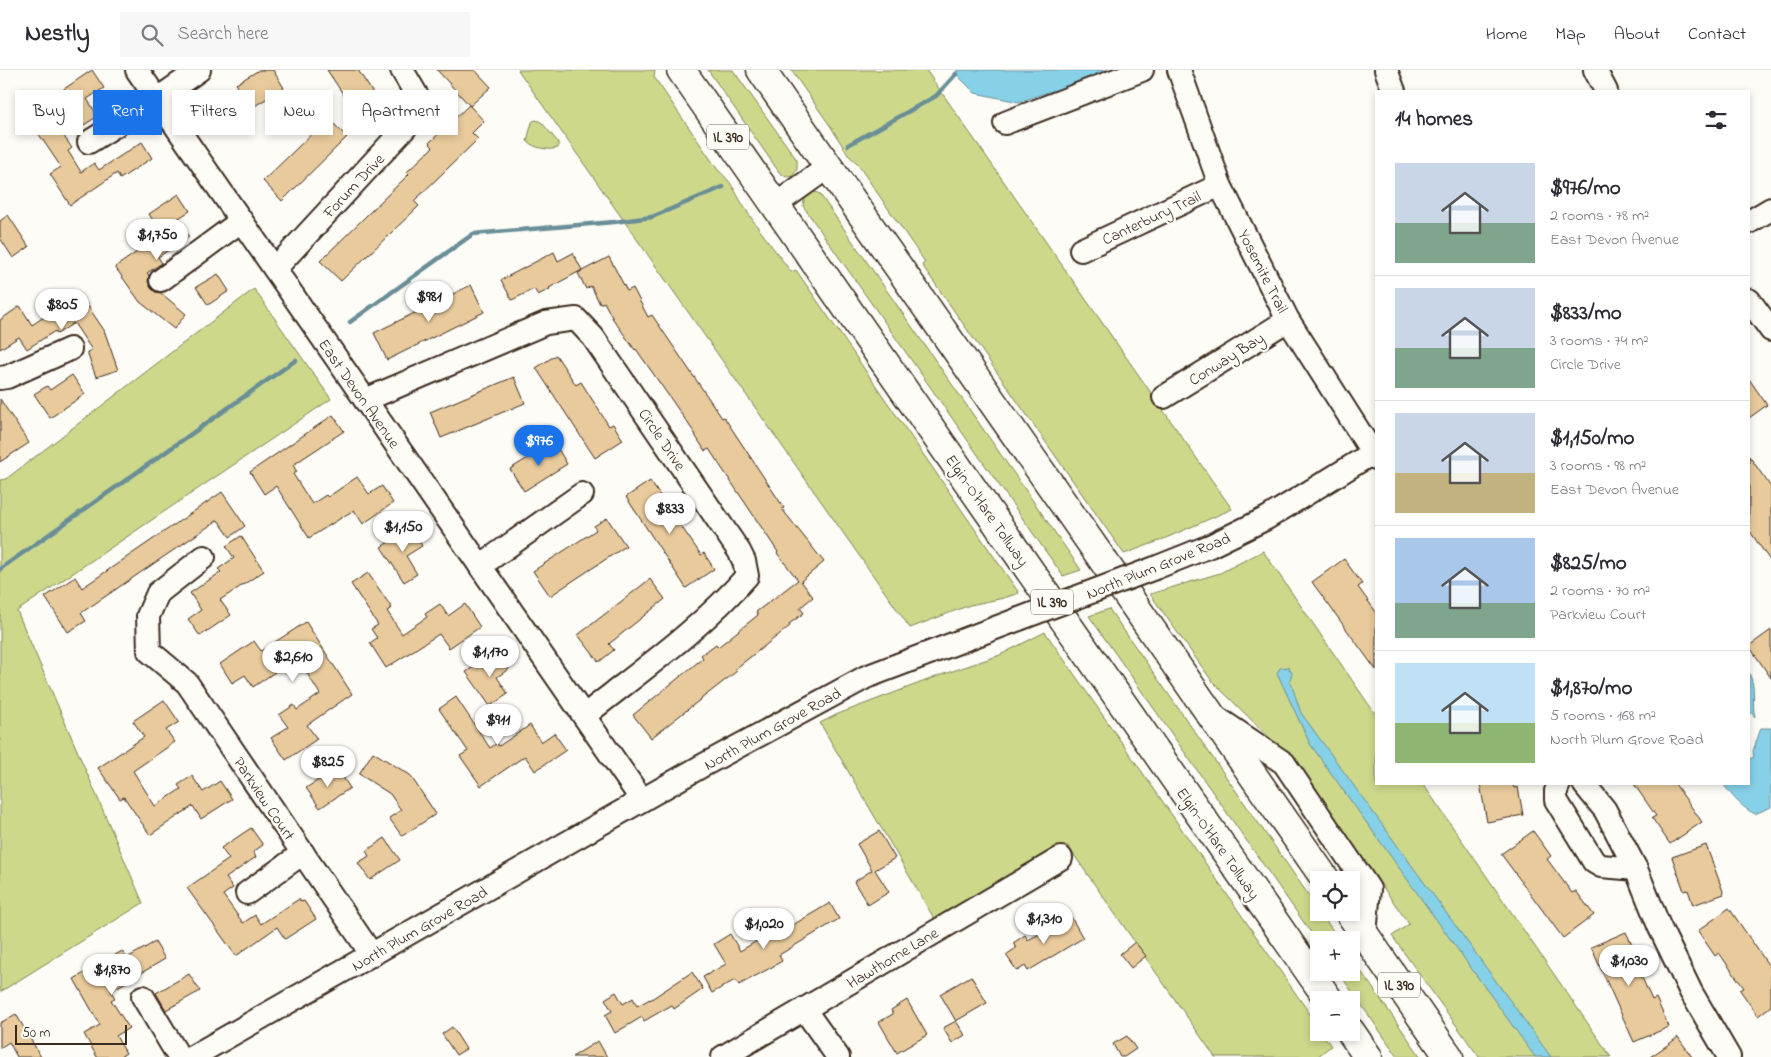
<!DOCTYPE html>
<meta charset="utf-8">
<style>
body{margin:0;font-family:"Indie Flower",sans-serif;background:#f7f7f7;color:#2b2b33;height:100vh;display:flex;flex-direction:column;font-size:19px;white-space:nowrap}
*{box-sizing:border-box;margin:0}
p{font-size:16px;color:#7c7c81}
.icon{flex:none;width:28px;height:28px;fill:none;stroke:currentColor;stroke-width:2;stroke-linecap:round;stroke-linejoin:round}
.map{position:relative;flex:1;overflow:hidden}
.drawer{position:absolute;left:1375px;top:20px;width:375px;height:695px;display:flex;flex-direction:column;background:#fff;border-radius:0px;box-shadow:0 2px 8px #0003}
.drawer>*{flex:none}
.top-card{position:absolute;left:15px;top:20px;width:475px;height:45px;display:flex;gap:10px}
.fabs{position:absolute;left:1310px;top:801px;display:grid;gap:10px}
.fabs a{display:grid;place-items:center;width:50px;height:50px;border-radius:0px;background:#fff;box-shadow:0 2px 8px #0003;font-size:25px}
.scale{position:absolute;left:15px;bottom:12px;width:112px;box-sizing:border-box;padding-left:5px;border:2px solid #3b2a1e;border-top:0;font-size:14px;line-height:18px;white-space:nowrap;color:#3b2a1e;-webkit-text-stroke:4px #fdfcf7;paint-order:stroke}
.price{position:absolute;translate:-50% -42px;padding:0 11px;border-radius:18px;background:#fff;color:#222;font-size:16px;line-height:32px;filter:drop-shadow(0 1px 2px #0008)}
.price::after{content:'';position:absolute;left:50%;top:30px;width:15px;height:11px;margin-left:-8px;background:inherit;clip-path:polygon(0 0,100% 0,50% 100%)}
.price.on{background:#1a73e8;color:#fff}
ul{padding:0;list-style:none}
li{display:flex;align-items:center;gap:15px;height:125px;padding:0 20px}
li+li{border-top:1px solid #e1e1e2}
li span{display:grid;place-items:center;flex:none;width:140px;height:100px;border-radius:0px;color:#555}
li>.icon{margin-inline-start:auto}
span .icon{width:60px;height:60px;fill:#fffc;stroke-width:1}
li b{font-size:21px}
h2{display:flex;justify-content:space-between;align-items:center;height:60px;padding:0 20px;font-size:21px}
.chip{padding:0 18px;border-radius:0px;background:#fff;box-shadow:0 2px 8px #0003;font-size:18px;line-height:45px}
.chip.on{background:#1a73e8;color:#fff}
header{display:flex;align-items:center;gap:30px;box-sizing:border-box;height:70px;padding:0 25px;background:#fff;border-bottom:1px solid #e1e1e2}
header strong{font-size:24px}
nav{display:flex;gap:28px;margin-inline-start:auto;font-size:18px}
.search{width:350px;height:45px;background:#f7f7f7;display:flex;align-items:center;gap:12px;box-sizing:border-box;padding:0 18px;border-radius:0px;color:#7c7c81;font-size:19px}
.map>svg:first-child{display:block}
</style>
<header>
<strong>Nestly</strong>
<div class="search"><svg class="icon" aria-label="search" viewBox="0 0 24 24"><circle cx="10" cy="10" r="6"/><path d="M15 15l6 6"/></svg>Search here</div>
<nav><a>Home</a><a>Map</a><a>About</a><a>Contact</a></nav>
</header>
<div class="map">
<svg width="1771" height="987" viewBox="0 0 1771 987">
<rect width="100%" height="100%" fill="#fdfcf7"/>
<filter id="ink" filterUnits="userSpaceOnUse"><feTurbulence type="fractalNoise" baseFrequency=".02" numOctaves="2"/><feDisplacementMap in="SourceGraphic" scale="10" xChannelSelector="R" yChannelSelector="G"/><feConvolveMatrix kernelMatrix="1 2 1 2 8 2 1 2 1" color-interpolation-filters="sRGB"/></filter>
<g filter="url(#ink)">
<g fill="#cdd88b" stroke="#848154">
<path d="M518 0H655L654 7 718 100C732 112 734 120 743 135 757 158 775 180 791 202L796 200 1019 523 1004 528 970 535 910 558Z"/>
<path d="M708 0H733L797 90V99L793 106 786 107 779 102Z"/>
<path d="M791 0H926L1232 439 1159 471 1124 484 922 195 925 192 856 92 848 85 831 57Z"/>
<path d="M535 50 539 51 542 53 558 72V78C550 81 533 78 527 71L532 52Z"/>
<path d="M814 122 819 123 1081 500 1063 506 803 136C804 128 807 125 814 122Z"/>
<path d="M254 219 331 329 17 541 143 833 0 922V410L6 409Z"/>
<path d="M1263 481 1376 645V714H1423L1611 987H1479L1392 866 1409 854 1296 694 1212 611 1150 524 1220 503Z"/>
<path d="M1109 539 1319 840V842L1320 843 1340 870H1319V874L1089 546Z"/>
<path d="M1045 562 1319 957V962L1322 963 1331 976 1317 987H1215L1067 775 935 850 820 653 838 644 941 605 1000 585Z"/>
<path d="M1351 887 1421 987H1398L1339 903 1351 902Z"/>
</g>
<g fill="#87d1e8" stroke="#698e97">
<path d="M957 0H1127L1073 16 1048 22 1019 32 975 23 956 4Z"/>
<path d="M1288 597 1292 603 1290 610 1301 643 1551 987H1535L1310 674 1277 603 1280 598Z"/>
<path d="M1749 603C1757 619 1751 631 1755 647L1749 641Z"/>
<path d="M1761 658H1771V737L1755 744C1741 737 1733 727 1723 714H1749V689L1754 687 1753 681Z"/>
</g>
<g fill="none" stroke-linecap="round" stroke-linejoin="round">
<g stroke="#698e97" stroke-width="4.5">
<path d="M848 75 936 26 956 4"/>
<path d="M350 252 473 164 614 152 652 147 723 117"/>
<path d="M0 499 296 290"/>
</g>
</g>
<g fill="#e8ca9c" stroke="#3b2a1e">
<path d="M92 0 104 18 87 29 98 46 84 55 61 21Z"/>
<path d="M259 0H273L284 18 222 56 208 34 238 16 236 14Z"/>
<path d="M327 0H358L380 34 359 48Z"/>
<path d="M437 0H475L491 17 470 36Z"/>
<path d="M469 35 484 51 472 63 478 69 414 131 419 136 341 211 320 191 409 104 407 102 433 77 429 73Z"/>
<path d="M50 46 72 78 68 81 81 102 94 93 99 100 142 72 152 88 120 109 117 103 70 135 50 104 61 97 34 57Z"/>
<path d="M328 48 347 67 282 131 263 111Z"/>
<path d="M179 124 190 141 177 149 189 167 158 187 162 193 147 203 149 205 148 212 151 218 155 222 161 223 186 244 174 259 140 232 115 197 162 165 149 144Z"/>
<path d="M8 145 29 177 13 188 0 168V151Z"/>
<path d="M554 182 558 191 573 183 582 200 549 218 550 219 538 225 534 219 512 230 501 210Z"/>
<path d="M609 187 627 221 633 218 648 247 652 245 722 348 724 347 784 438 782 439 824 492 801 511 813 527 800 538 804 543 789 554 790 556 735 599 737 601 651 668 633 645 703 588 701 585 716 574 718 577 758 545 756 542 798 510 777 483 778 482 709 379 705 381 695 365H696L636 279 635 280 613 249 604 232 600 234 591 216 586 219 578 203Z"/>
<path d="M218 204 229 221 208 235 196 217Z"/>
<path d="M471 215 484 242 387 290 374 263Z"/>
<path d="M79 223 104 260 118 300 96 307 87 282 92 280 74 253 57 264 55 261 27 279 19 267 0 279V250L20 236 32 255Z"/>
<path d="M556 285 576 315 581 312 609 356 613 354 623 370 595 388 536 298Z"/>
<path d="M72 305 85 324 50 348 34 324 47 316 50 320Z"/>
<path d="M514 307 525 333 441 368 430 342Z"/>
<path d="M1749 309 1767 335 1749 348Z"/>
<path d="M0 329 29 373 0 392Z"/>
<path d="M333 345 344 361 293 395 297 402 293 404 312 434 326 425 328 427 357 407 369 424 382 416 393 433 363 454 354 440 309 468 276 416 264 424 250 402Z"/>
<path d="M554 372 567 394 524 421 510 399Z"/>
<path d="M1749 386 1771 417V492L1749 460Z"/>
<path d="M650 411 701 485 704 483 714 499 686 518 626 427Z"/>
<path d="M222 422 245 456 230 467 218 450 81 543 86 551 68 562 45 527 75 507 82 518Z"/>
<path d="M607 448 626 476 550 526 533 501 596 460 594 456Z"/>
<path d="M411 458 422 476 406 486 417 504 404 512 381 477Z"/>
<path d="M241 466 264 501 220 530 231 545 200 566 188 549 201 540 190 523 221 502 218 499 234 488 226 476Z"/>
<path d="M1344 489 1362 514 1358 517 1376 542V600L1312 512Z"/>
<path d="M368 503 392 538 387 541 402 564 427 547 425 544 440 534 448 546 465 534 480 557 449 578 439 564 386 598 370 573 377 568 371 559 378 555 351 514Z"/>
<path d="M650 509 665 529 609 574 614 580 599 592 578 565Z"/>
<path d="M306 552 352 624 307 655 317 669 286 690 271 668 288 657 279 645 294 635 297 640 320 624 293 581 271 596 275 602 253 617 245 605 232 613 220 594 254 571 261 581Z"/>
<path d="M1771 560V608L1749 576Z"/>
<path d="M497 581 509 599 497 607 508 624 490 636 466 602Z"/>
<path d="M456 627 490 678 497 673 499 676 530 655 541 672 554 663 566 680 535 701 525 686 481 716 460 686 468 681 439 639Z"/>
<path d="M164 630 179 652 166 660 175 672 133 701 155 736 181 719 178 715 192 706 203 722 220 711 232 729 201 749 193 736 150 765 124 727 120 729 98 698 144 667 133 651Z"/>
<path d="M373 682 410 705 436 744 402 766 389 748 401 740 390 724 359 704Z"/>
<path d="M337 698 350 718 320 738 306 718Z"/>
<path d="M1480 714H1513L1514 718 1518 717 1523 745 1487 752Z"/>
<path d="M1634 714H1675L1702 752 1670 774 1652 748 1656 746Z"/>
<path d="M251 758 263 775 253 782 256 787 226 808 233 818 223 825 243 853 255 845 261 854 299 829 301 832 304 831 316 849 285 869 277 857 236 886 187 818 229 789 221 778Z"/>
<path d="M879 761 895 788 875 800 889 822 868 835 854 812 872 800 857 774Z"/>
<path d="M1533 761 1551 786 1547 789 1572 823 1576 821 1594 845 1563 868 1501 784Z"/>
<path d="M385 768 400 790 370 810 358 793 369 786 366 781Z"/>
<path d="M1706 775 1724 824 1693 835 1688 820 1684 821 1672 787Z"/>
<path d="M830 833 839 849 779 885 782 891 772 897 739 915 735 910 712 923 703 907 726 894 714 874 730 864 740 881 767 865 769 869Z"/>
<path d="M1729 838 1771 899V936L1758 946 1740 920 1744 918 1719 883 1715 886 1698 861Z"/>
<path d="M1071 847 1083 868 1028 901 1025 896 1017 901 1006 885 1016 878 1013 873 1025 865 1028 870Z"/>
<path d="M1626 862 1639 890 1635 892 1652 930 1656 928 1669 957 1634 972 1591 877Z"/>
<path d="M155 872 165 889 111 921 115 928 111 930 129 958 116 966 126 983 120 987H97L84 964 100 955 74 909 122 881 127 888Z"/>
<path d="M1135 872 1146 886 1131 898 1120 884Z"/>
<path d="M692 902 703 919 674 939 672 935 644 951 642 947 615 963 605 945 612 941 605 929 616 922 623 934 633 928 637 936 650 929V930Z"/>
<path d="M189 904 200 921 166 940 156 923Z"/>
<path d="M971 906 987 933 956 951 940 924Z"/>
<path d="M907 930 927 965 897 983 879 952 893 944 891 940Z"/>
<path d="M16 944 41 987H17L9 972 0 978V953Z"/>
<path d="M956 951 965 965 952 973 943 958Z"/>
<path d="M452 957 466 979 456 985 442 964Z"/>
<path d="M1127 966 1136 979 1124 987H1120L1113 974Z"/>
<path d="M1678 967 1692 987H1650L1669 974Z"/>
<path d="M598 971 607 987H572Z"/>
</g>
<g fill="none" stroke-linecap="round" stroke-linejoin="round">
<defs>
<g id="minor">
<path d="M137 0 642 730"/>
<path d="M1179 0 1220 115 1288 250 1376 388"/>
<path d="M1386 0 1394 21"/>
<path d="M1595 0 1606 21"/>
<path d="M1005 53 1142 0"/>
<path d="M89 72 156 30 199 0"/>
<path d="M775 135 828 97"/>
<path d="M1749 152 1771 139"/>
<path d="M1081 180 1220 115"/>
<path d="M275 199 406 57 419 39 416 24 402 0"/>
<path d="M161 210 241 151"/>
<path d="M1749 230 1771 260"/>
<path d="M0 308 7 307 70 279"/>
<path d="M1164 327 1288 250"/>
<path d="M365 330 546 253 576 249 593 267 739 481 744 491 747 506C700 560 639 602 584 646"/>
<path d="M204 487 158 523 148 546 149 581 187 613 372 885"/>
<path d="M480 496 582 424"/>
<path d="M1155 498 1210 476 1267 448 1376 381"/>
<path d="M1217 648 1284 693 1369 819 1365 865"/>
<path d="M1559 714 1556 721V730L1594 792 1601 796 1636 799"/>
<path d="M1584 714 1605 740 1636 799 1659 856 1691 922 1729 987"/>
<path d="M247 823 303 783"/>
<path d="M143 927 179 987"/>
<path d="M804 939 838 987"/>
<path d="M192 987 700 697 866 607 1019 549"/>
<path d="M723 987 1061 788"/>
</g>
<g id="highway">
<path d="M681 0 1329 930"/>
<path d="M761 0 1326 810"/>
<path d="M1349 842 1449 987"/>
<path d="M1351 962 1368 987"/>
</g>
</defs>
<use href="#minor" stroke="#3b2a1e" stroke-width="26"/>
<use href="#highway" stroke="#3b2a1e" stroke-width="31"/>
<use href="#minor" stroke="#fdfcf7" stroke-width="22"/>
<use href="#highway" stroke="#fdfcf7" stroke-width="28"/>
<defs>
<path id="minor-bridge" d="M1019 549 1155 498"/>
</defs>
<use href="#minor-bridge" stroke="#3b2a1e" stroke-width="26" stroke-linecap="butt"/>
<use href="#minor-bridge" stroke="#fdfcf7" stroke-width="22"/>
</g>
</g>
<g text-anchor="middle" stroke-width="4.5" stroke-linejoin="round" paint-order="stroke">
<g fill="#fdfcf7" stroke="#75695f" stroke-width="1">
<rect x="707" y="54.5" width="42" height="25" rx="4"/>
<rect x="1031" y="519.5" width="42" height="25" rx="4"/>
<rect x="1378" y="902.5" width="42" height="25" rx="4"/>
</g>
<g font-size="15" font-weight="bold" fill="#3b2a1e">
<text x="728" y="72">IL 390</text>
<text x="1052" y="537">IL 390</text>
<text x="1399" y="920">IL 390</text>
</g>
<g font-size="16" fill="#3b2a1e" stroke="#fdfcf7">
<text transform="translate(353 115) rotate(-47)" y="6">Forum Drive</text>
<text transform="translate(1151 147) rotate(-25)" y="6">Canterbury Trail</text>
<text transform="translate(1264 201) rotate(63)" y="6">Yosemite Trail</text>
<text transform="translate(1226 288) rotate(-32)" y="6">Conway Bay</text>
<text transform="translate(360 323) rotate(55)" y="6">East Devon Avenue</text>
<text transform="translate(663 369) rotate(56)" y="6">Circle Drive</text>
<text transform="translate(988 440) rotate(55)" y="6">Elgin-O'Hare Tollway</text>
<text transform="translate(1158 495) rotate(-22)" y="6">North Plum Grove Road</text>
<text transform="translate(772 658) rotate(-29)" y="6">North Plum Grove Road</text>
<text transform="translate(265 728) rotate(56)" y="6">Parkview Court</text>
<text transform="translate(1219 773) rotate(55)" y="6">Elgin-O'Hare Tollway</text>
<text transform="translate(419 858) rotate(-30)" y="6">North Plum Grove Road</text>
<text transform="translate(892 887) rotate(-31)" y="6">Hawthorne Lane</text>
</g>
</g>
</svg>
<div class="fabs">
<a><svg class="icon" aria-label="locate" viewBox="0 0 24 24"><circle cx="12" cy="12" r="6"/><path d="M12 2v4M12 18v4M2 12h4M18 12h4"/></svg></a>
<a>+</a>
<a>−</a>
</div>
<div class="scale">50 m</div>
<b class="price" style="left:157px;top:191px">$1,750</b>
<b class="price" style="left:429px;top:253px">$981</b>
<b class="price" style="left:62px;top:261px">$805</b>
<b class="price on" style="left:539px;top:397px">$976</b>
<b class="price" style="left:670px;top:465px">$833</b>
<b class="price" style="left:403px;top:483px">$1,150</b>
<b class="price" style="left:490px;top:608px">$1,170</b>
<b class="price" style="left:293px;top:613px">$2,610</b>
<b class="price" style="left:498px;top:676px">$911</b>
<b class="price" style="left:328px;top:718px">$825</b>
<b class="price" style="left:1044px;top:875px">$1,310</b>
<b class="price" style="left:764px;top:880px">$1,020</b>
<b class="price" style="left:1629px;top:917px">$1,030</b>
<b class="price" style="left:112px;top:926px">$1,870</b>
<div class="top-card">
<a class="chip">Buy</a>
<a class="chip on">Rent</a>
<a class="chip">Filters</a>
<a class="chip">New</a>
<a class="chip">Apartment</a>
</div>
<section class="drawer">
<h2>14 homes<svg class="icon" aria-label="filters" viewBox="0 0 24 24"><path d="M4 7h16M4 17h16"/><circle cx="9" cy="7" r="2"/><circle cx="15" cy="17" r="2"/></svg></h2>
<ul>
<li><span style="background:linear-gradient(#c9d6e8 60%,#7fa58c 0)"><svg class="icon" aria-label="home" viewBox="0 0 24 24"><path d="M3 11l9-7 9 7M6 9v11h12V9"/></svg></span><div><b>$976/mo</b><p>2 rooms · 78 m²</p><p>East Devon Avenue</p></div></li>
<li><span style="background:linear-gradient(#c9d6e8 60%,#7fa58c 0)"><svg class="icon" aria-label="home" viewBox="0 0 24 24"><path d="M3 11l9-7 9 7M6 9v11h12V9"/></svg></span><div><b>$833/mo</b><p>3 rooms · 74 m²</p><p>Circle Drive</p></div></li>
<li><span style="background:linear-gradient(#c9d6e8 60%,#c2b280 0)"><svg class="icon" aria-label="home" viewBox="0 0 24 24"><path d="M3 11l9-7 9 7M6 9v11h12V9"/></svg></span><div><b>$1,150/mo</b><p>3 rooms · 98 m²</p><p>East Devon Avenue</p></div></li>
<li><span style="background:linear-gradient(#a9c7e8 65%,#7fa58c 0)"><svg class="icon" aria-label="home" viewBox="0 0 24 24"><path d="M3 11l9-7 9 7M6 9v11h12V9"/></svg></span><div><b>$825/mo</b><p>2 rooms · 70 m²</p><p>Parkview Court</p></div></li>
<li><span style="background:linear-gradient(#bfe0f5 60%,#8fb573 0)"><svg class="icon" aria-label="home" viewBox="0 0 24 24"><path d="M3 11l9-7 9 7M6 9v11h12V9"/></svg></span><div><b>$1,870/mo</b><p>5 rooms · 168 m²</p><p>North Plum Grove Road</p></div></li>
</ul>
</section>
</div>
